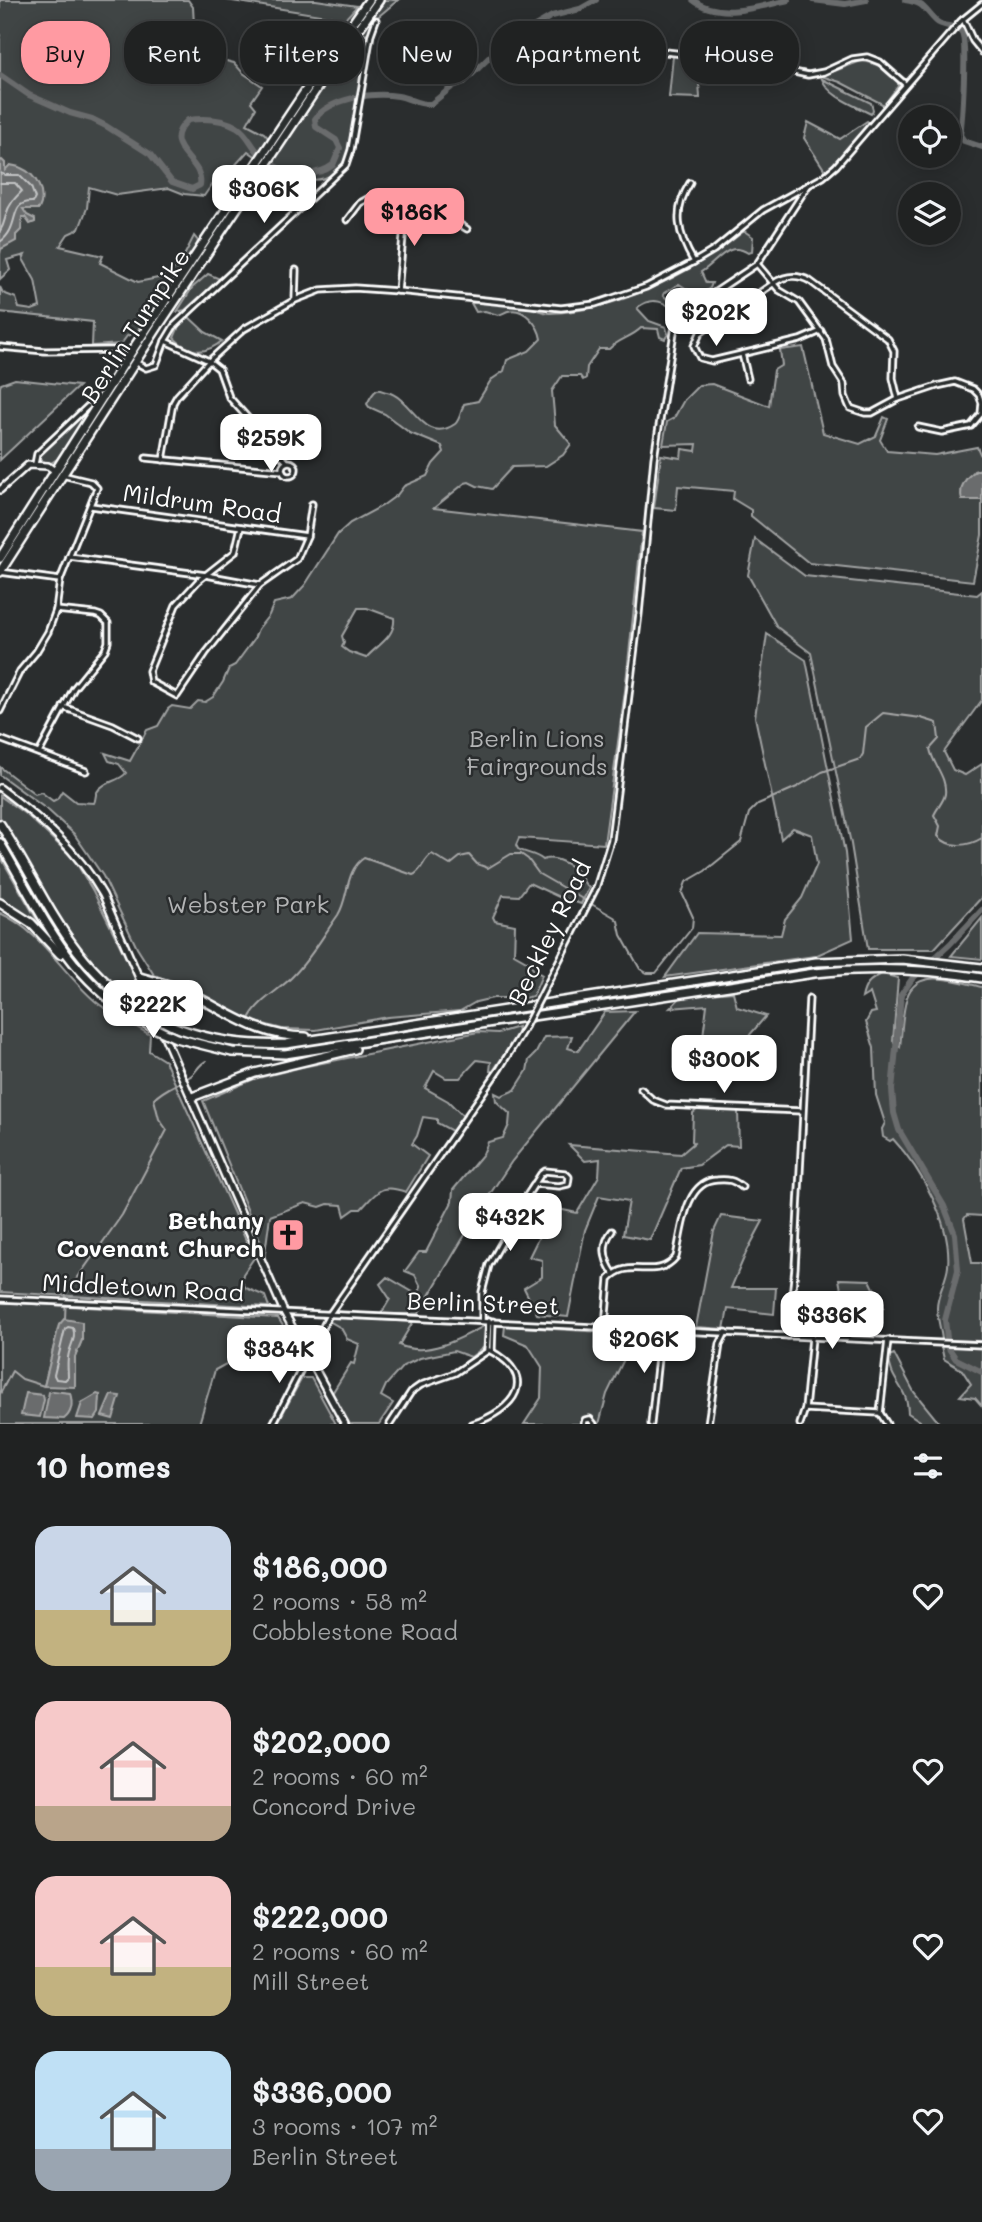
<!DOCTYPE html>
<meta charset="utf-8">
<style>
body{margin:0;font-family:Mali,sans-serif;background:#282a2a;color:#f1f3f6;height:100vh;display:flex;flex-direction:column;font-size:26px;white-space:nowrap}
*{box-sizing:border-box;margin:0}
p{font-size:23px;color:#a2a4a5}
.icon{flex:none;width:38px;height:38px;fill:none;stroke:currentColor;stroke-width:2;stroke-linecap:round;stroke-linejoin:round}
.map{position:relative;height:1424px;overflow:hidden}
.side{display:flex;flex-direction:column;background:#202222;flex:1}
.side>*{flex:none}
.hud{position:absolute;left:21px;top:21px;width:942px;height:63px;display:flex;gap:14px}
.tools{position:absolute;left:898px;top:105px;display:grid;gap:14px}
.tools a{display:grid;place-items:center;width:63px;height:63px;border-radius:50%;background:#202222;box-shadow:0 4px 18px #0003,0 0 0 2px #3d3f40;font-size:35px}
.price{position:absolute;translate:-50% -60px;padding:0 16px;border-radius:14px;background:#fff;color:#222;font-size:23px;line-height:46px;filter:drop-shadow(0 2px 4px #0008)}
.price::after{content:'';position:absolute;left:50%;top:42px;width:21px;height:16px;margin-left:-10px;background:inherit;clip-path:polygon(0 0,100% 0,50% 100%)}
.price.on{background:#ff9aa2;color:#111}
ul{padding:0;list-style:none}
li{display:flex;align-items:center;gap:21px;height:175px;padding:0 35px}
li span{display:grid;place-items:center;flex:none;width:196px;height:140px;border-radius:21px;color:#555}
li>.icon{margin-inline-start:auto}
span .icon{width:84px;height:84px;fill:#fffc;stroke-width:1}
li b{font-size:30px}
h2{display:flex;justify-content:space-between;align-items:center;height:84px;padding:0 35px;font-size:30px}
.pill{padding:0 24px;border-radius:28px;background:#202222;box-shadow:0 4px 18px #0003,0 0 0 2px #3d3f40;font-size:24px;line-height:63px}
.pill.on{background:#ff9aa2;color:#111}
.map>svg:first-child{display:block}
</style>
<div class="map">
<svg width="982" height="1424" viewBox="0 0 982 1424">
<rect width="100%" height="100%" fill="#2a2d2e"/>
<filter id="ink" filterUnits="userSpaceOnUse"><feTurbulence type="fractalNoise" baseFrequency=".0143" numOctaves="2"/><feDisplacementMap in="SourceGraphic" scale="14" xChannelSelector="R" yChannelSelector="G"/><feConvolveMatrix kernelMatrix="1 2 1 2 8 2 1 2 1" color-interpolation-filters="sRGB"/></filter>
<g filter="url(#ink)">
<g fill="#414445" stroke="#a0a2a2" stroke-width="2" fill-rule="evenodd">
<path d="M0 0H188L193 7 194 25C187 33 184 38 187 49L206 56 234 63 243 73 262 86 251 102 256 108 247 124 264 133 270 140 258 158 248 151 231 170H222L204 196 184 194 169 188 117 195 89 187 87 208 79 229 68 234 60 246 103 256 100 263 138 282 163 277 172 271 184 256 194 236 198 241 193 254 142 326 140 325 138 331 127 336 121 344 92 346 93 322 0 312V287L3 293 16 298 19 308 32 310 40 307 35 280 23 259 25 255 7 260 10 270 0 279Z"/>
<path d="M226 0H316L357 6 345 19Z"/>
<path d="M385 0H398L373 21 368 36 362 33Z"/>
<path d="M673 56 705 60 699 82 700 98 669 97Z"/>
<path d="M343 58 363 66 347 155C332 192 298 180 269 168Z"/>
<path d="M861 61C877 62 886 70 898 81V86L884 105 840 82 821 76Z"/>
<path d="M822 79 871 103 873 110 871 114C854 105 829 97 822 79Z"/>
<path d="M867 121 869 123 826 172 804 138 808 122 840 139Z"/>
<path d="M744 231 753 237 752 252 748 253C728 240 718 262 701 272L706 283H712L710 288 698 296 679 284 664 293 663 295 668 300 690 303 678 314C667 302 652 295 637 308L649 321 666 327 668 334 665 339 660 337 658 329 641 328C632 337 619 339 609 349H599L587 367 586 378 583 380 580 376H562L552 391 555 425 571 444 563 455 546 466 512 467 492 489 477 486 469 482 465 483 434 508 642 532 625 691 604 844 519 838 516 845 518 849C527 854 535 853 543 860 553 855 573 865 579 874 583 880 583 883 589 888L581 904 559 897 529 883 519 896 503 895 493 917 495 921 515 925 514 954 528 962 534 970 542 975 533 996 515 1000 510 998H493L476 1002 460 1011 388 1017 316 1030 282 1029 245 1019 200 993 154 975 137 948 103 876 74 834 49 811 0 775V767L35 794 41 792 53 801 57 799 62 791 76 802 94 803C96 800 95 795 97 792 103 781 119 782 126 773L119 764 109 761 105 753 130 761 147 730 158 726 168 709 172 706 190 709 198 701 205 702 213 697 223 682 229 668 235 665 254 639 258 629 269 615 274 603 292 599 305 585 338 534 350 523 382 506 397 495 404 486 427 476 433 464 444 452 442 446 410 433 385 414 369 407 367 404C369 400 373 392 377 390 380 389 384 392 387 392 413 398 423 446 455 424 460 420 461 410 464 404L478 401 491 380 504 371 507 360 529 351 541 339C539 326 524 306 508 311 505 312 502 314 498 315L485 311 476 312 471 303C487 301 509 303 525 306 533 308 541 313 550 313 618 311 691 274 744 231ZM358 608H367L394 618C396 637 376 646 366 658L349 652 342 647 344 643 342 636Z"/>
<path d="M208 274 220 279 185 310 177 312 192 288Z"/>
<path d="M189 317 205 332 222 341C205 355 190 354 174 338L179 326Z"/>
<path d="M803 347 823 433 860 444 876 436 884 417 888 419 880 440 887 451 935 455 977 447 982 458V469L974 471 962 489 963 500H982V535L973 581 809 563 751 516V510L733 499 734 491 678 486 676 510 654 508 661 455 681 458 682 449 696 451 697 444 663 445 667 422 674 418 684 400 699 385 712 384 769 406 774 370 782 365 780 350Z"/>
<path d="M15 379 79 386 0 460V387L1 384Z"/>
<path d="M88 408 91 409 57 459 51 463 40 461 41 454Z"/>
<path d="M755 539 805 576 977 595 982 591V700L944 752 953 770 965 775 982 764V897L934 949H868L851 844 811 653 777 627 748 575Z"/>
<path d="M767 634 806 660 845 853 853 939 815 956 665 977 697 933 781 935 785 919 802 898 817 864 812 835 793 828 781 839 755 717Z"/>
<path d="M0 796 28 816 74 859 93 891 132 970 149 1009 118 989 96 969 63 926 0 817Z"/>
<path d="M0 856 47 937 27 916 0 900Z"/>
<path d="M0 913C41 931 62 973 95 1001 111 1014 132 1024 150 1035L149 1051 165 1061 254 1258 243 1274 242 1282 246 1288 265 1296 269 1307 0 1292Z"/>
<path d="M982 918V959L951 956Z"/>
<path d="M882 974 898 978 893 1041 900 1047C902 1031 902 1013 907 997 917 966 960 982 982 987V1216L967 1215 964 1219 972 1263H982V1341L942 1340C941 1329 937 1318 937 1308 937 1294 947 1280 948 1266 952 1224 921 1169 893 1139L890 1141 883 1137 882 1129 885 1123 876 1095 874 1048 866 1022 871 1013 876 1012 870 993 862 998C865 984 869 980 882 974Z"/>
<path d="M733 992 737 1007 766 1016 725 1064 700 1060 707 1005 670 1008 682 996Z"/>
<path d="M635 1011 512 1161 484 1203 418 1314H381L390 1299 380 1284 387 1277 418 1295 421 1287 415 1275 405 1271 419 1252H426L452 1202 453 1190 483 1154 488 1142 503 1138 509 1125 510 1114 496 1101 495 1093 501 1096 515 1090 527 1071 529 1060 536 1053 544 1037 572 1036 568 1048 578 1051 605 1012Z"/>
<path d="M518 1027 517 1035 493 1071H490L491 1062 477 1060 460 1078H446L434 1071 425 1088 448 1101 463 1116 452 1131 437 1123V1119L423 1117 417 1136 412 1144 428 1156 406 1192C381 1183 378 1191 361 1209H355L345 1216 342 1205 328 1204 320 1207 305 1203 270 1216 265 1253 203 1101 254 1079 302 1067 478 1032 498 1033Z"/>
<path d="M698 1109 738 1111 739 1146 726 1145 699 1165 681 1168 650 1240 623 1235 629 1201 599 1196 585 1230 568 1317 537 1314 524 1288 542 1277V1260L529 1257 553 1208 577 1213 599 1176 600 1159 585 1161 569 1145 681 1154 694 1143 692 1141 693 1113Z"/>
<path d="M721 1216 763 1221 746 1253 731 1288H776L774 1314 728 1309 724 1329 696 1327 714 1231Z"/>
<path d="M839 1279 870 1280 883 1307 796 1301 799 1297C815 1299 829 1303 841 1290Z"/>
<path d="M0 1302 278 1318 301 1354 296 1365 268 1349 257 1347 215 1370 199 1424H0ZM59 1325 82 1340 75 1357V1379L44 1386ZM100 1395 98 1413 94 1419 81 1403Z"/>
<path d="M332 1317 413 1322 399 1345C426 1358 462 1338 486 1325L484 1347 471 1357 454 1351 420 1358 403 1366 386 1385 381 1396 393 1403 379 1424H349L331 1395 351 1363 354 1364 359 1344 347 1339 341 1328 329 1321Z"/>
<path d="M505 1326 603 1332 602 1342 629 1349 607 1394 599 1424H524L541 1398 542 1367 528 1345 504 1335Z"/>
<path d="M941 1346 982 1348V1406L975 1398 960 1396 971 1384 962 1370 944 1359Z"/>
<path d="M894 1354 914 1392 940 1424H921L920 1421 908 1413C908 1386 889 1382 889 1356Z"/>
<path d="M302 1378H311L336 1424H277Z"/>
</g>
<g fill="#6a6c6d" stroke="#a6a7a7" stroke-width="2">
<path d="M2 160 5 163V170L10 165C13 166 18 166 21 168 38 175 46 195 39 209H23L27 215 35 219V222L30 224 25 217H22L21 230 16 235V241L1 249 0 254V161Z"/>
<path d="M982 469V500H962C958 486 968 472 982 469Z"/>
<path d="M64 1319 82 1322V1340L75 1357V1387L44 1386 59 1325Z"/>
<path d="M53 1391 70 1393C73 1403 73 1412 64 1419L44 1418 49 1392Z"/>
<path d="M26 1393 43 1395 44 1400 40 1417 21 1415Z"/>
<path d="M97 1394 100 1395 99 1413 95 1419 77 1418 82 1403Z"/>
<path d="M111 1395 120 1396 113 1419 102 1416Z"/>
</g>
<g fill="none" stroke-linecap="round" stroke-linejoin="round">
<g stroke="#c3c4c5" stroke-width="2">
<path d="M0 173 5 175H19L31 187 35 198 33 202C7 201 22 226 0 242"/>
<path d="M0 183H15L22 191C15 198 9 204 6 215 4 222 4 225 0 231"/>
<path d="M68 1327 73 1328C77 1339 69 1346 68 1358 67 1364 68 1371 68 1377L65 1380 56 1379 54 1375 65 1329Z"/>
</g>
<g stroke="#a6a7a7" stroke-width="2">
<path d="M250 1017C259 1000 280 990 293 976 311 958 323 936 338 915 349 898 345 870 364 858L413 875C422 872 423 859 432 854L450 865 460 857 469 855 477 864 488 868 511 854H521L528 859 539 874 614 917 618 921 621 935 640 969 647 973H656L692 928 693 917 682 893 686 882 705 871 741 842 749 813 758 804 797 787 822 772 860 759 863 754 866 727 883 713 921 718 937 723 939 739 930 749C933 765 947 777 945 794 944 801 937 808 934 815L940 826 938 836C949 849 969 846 982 838"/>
<path d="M65 1319 66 1294 122 1215 167 1130 159 1119 154 1099C165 1088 177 1085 189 1077 196 1073 198 1065 206 1061"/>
<path d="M0 1394 12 1371 22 1379 44 1386"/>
</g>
<g stroke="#6a6c6d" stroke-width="6">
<path d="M693 0C718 20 760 7 788 0"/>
<path d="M813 0 845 4 866 0"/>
<path d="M905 0C925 3 923 8 936 21 943 28 954 24 961 31 968 38 962 122 960 135L964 141 982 147"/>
<path d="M0 75 29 95 70 113 92 119 106 126 150 154 172 182 192 189 200 185C205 159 157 148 188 120 205 118 222 118 237 127 247 133 250 143 258 152 274 173 312 181 333 165L340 148 336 140 316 127 315 119C330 98 373 92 398 96 410 98 418 105 431 104L453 86 464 82 502 45 552 16 580 9 596 0"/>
<path d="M982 910 950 944 912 979 901 995 892 1090 894 1113 899 1130 944 1206 955 1234 958 1270 945 1320 948 1347 956 1359 982 1372"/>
</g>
<defs>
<g id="minor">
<path d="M963 19 973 41 982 52"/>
<path d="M592 49 603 45 738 60 808 75 824 72 852 59 867 57 880 62 905 84"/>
<path d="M690 183C672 211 678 235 694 262"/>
<path d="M347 220 360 203 371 197H382L438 211 467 229"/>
<path d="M757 264 779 290 799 302 826 339 833 367 844 384 845 396 850 408 865 413H872L898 399 937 386 955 382 973 389 979 395 982 403 981 414 971 426 942 432 918 427"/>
<path d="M398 291 406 204"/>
<path d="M295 300 296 270"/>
<path d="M821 331 800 340 712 361 700 358 694 346 700 333 774 283C786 275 797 274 810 281L888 339 894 351 893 378 898 399"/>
<path d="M165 341 209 361 219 369 229 397 287 462"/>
<path d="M0 347 45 351 114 350 129 358"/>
<path d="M742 354 748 379"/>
<path d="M135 362 146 368 156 365 165 341 174 326 346 165 351 150 371 34 376 20"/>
<path d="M146 458 283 471"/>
<path d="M163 460 173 403 177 396 209 361 244 329 295 300 321 290 355 288 398 291 561 308 595 304 646 287 694 262 714 250 763 210 823 177 836 166 961 21 982 4"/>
<circle cx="289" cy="469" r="7"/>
<path d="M35 464 37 454 88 406"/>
<path d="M91 506 307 536"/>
<path d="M241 527 235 552 198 581 176 605 149 671 151 682 177 696 206 653 260 585 297 559 307 536 312 504"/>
<path d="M69 557 206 575 260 585"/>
<path d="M0 572 60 580"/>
<path d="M63 707 113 725 138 738"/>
<path d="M0 711 20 671 36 652 48 632 56 610 60 580 97 488 91 482 62 475"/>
<path d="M0 739 86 771"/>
<path d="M39 753 74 688 105 650 108 642V623L101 616 95 614 56 610"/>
<path d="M541 996 596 888 611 840 639 614 654 458 675 326 684 313 757 264 809 184"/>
<path d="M641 1089 653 1100 666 1105 802 1111"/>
<path d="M612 1231C601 1245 604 1260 614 1274"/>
<path d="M0 1299 982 1345"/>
<path d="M482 1320V1292L489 1265 508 1231 517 1211 541 1174 545 1171 565 1173 569 1177 568 1184 559 1186 534 1184"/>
<path d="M605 1326 609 1279C629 1256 656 1282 676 1257 682 1232 684 1181 717 1180 728 1179 734 1180 742 1187"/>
<path d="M788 1336 795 1268 809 998"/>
<path d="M487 1350 489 1320"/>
<path d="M492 1351 493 1321"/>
<path d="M805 1409 879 1413"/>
<path d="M273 1424 329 1315 500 1068 525 1027"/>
<path d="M390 1424 411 1392 421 1385 455 1373 489 1350C540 1377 515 1410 472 1424"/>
<path d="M584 1424 585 1420 590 1419 594 1424"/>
<path d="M651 1424 661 1329"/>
<path d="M708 1424 720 1344 726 1332"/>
<path d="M800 1424 805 1409 812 1338"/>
<path d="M887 1424 880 1413 888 1340"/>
</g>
<g id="major">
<path d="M0 490 28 465 48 466 55 471"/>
<path d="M0 788C41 819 77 849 103 895L284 1312 345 1424"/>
</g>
<g id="highway">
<path d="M0 558 135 346 310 84 369 0"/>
<path d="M0 572 159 325 317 88 379 0"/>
<path d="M0 824C47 897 67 964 145 1012"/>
<path d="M0 843C46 920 68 982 152 1027"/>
<path d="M0 903 31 923 60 954"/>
<path d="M140 977C156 982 173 985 188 992 227 1012 260 1037 306 1037"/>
<path d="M147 992 165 986"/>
<path d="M170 1025C206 1040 246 1046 286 1044L816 962 902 959 982 968"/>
<path d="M176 1038 232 1052 285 1054 814 973C871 967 926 969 982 978"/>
<path d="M192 1097 255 1073 355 1049"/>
</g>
</defs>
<use href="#minor" stroke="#fff" stroke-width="9"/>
<use href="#major" stroke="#fff" stroke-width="10"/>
<use href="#highway" stroke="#fff" stroke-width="12"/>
<use href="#minor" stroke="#2a2d2e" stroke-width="3.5"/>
<use href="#major" stroke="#2a2d2e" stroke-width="5"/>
<use href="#highway" stroke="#2a2d2e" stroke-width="7"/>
<defs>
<path id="minor-bridge" d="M525 1027 541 996"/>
<g id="highway-bridge">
<path d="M145 1012 170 1025"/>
<path d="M152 1027 176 1038"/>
</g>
</defs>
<use href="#minor-bridge" stroke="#fff" stroke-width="9" stroke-linecap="butt"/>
<use href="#highway-bridge" stroke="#fff" stroke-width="12" stroke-linecap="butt"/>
<use href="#minor-bridge" stroke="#2a2d2e" stroke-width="3.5"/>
<use href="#highway-bridge" stroke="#2a2d2e" stroke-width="7"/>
</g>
</g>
<defs>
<symbol id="church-square" viewBox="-11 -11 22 22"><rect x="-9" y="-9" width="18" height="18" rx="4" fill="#ff9aa2" stroke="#2a2d2e"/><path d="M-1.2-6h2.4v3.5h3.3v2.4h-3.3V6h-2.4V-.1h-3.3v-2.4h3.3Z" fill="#111"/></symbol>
</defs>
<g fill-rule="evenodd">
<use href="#church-square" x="269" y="1216" width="38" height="38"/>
</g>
<g text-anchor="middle" stroke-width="5" stroke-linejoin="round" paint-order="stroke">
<g font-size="24" fill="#fff" stroke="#2a2d2e">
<text transform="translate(136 326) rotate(-57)" y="8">Berlin Turnpike</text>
<text transform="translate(202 504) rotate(8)" y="8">Mildrum Road</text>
<text transform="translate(550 933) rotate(-64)" y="8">Beckley Road</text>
<text transform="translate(143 1288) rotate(3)" y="8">Middletown Road</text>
<text transform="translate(483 1304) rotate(2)" y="8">Berlin Street</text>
</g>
<g font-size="24" fill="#b3b4b5" stroke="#2a2d2e">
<text x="537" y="747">Berlin Lions<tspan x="537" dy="28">Fairgrounds</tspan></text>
<text x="248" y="913">Webster Park</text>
</g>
<g font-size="24" font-weight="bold" fill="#fff" stroke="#2a2d2e" text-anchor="end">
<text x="264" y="1229">Bethany<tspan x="264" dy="28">Covenant Church</tspan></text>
</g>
</g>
</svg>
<div class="tools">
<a><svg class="icon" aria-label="locate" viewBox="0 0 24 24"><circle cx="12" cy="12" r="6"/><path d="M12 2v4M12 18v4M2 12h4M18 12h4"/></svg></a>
<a><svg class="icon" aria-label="layers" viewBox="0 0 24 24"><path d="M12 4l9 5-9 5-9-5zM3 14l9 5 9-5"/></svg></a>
</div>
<b class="price" style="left:264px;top:225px">$306K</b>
<b class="price on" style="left:414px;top:248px">$186K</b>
<b class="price" style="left:716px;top:348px">$202K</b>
<b class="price" style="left:271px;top:474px">$259K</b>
<b class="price" style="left:153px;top:1040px">$222K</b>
<b class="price" style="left:724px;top:1095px">$300K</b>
<b class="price" style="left:510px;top:1253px">$432K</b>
<b class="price" style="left:832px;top:1351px">$336K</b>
<b class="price" style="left:644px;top:1375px">$206K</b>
<b class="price" style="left:279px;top:1385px">$384K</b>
<div class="hud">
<a class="pill on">Buy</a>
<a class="pill">Rent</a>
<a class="pill">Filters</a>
<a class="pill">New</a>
<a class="pill">Apartment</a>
<a class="pill">House</a>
</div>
</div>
<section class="side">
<h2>10 homes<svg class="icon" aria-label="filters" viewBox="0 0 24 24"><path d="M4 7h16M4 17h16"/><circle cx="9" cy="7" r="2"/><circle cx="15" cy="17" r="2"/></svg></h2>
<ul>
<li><span style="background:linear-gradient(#c9d6e8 60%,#c2b280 0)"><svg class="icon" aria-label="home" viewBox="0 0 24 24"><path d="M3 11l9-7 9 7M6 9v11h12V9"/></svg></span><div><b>$186,000</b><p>2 rooms · 58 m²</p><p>Cobblestone Road</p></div><svg class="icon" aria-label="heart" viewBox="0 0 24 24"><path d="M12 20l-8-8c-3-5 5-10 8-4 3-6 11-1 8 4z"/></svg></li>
<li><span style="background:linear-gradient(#f6c9c9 75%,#b9a48a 0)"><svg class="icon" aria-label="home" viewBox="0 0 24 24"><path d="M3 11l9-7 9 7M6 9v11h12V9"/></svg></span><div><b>$202,000</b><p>2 rooms · 60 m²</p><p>Concord Drive</p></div><svg class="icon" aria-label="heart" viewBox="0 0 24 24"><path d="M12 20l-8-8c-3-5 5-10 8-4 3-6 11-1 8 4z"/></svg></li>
<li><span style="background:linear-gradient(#f6c9c9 65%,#c2b280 0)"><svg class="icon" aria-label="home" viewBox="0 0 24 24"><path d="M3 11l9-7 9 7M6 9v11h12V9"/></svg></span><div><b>$222,000</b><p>2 rooms · 60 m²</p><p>Mill Street</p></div><svg class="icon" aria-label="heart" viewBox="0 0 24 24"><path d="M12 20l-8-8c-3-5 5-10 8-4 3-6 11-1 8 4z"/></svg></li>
<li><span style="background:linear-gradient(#bfe0f5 70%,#9aa5b1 0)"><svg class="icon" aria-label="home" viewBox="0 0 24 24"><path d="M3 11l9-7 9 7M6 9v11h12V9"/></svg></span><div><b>$336,000</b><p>3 rooms · 107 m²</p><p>Berlin Street</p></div><svg class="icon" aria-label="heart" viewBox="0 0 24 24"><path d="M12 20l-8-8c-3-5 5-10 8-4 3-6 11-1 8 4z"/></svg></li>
</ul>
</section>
